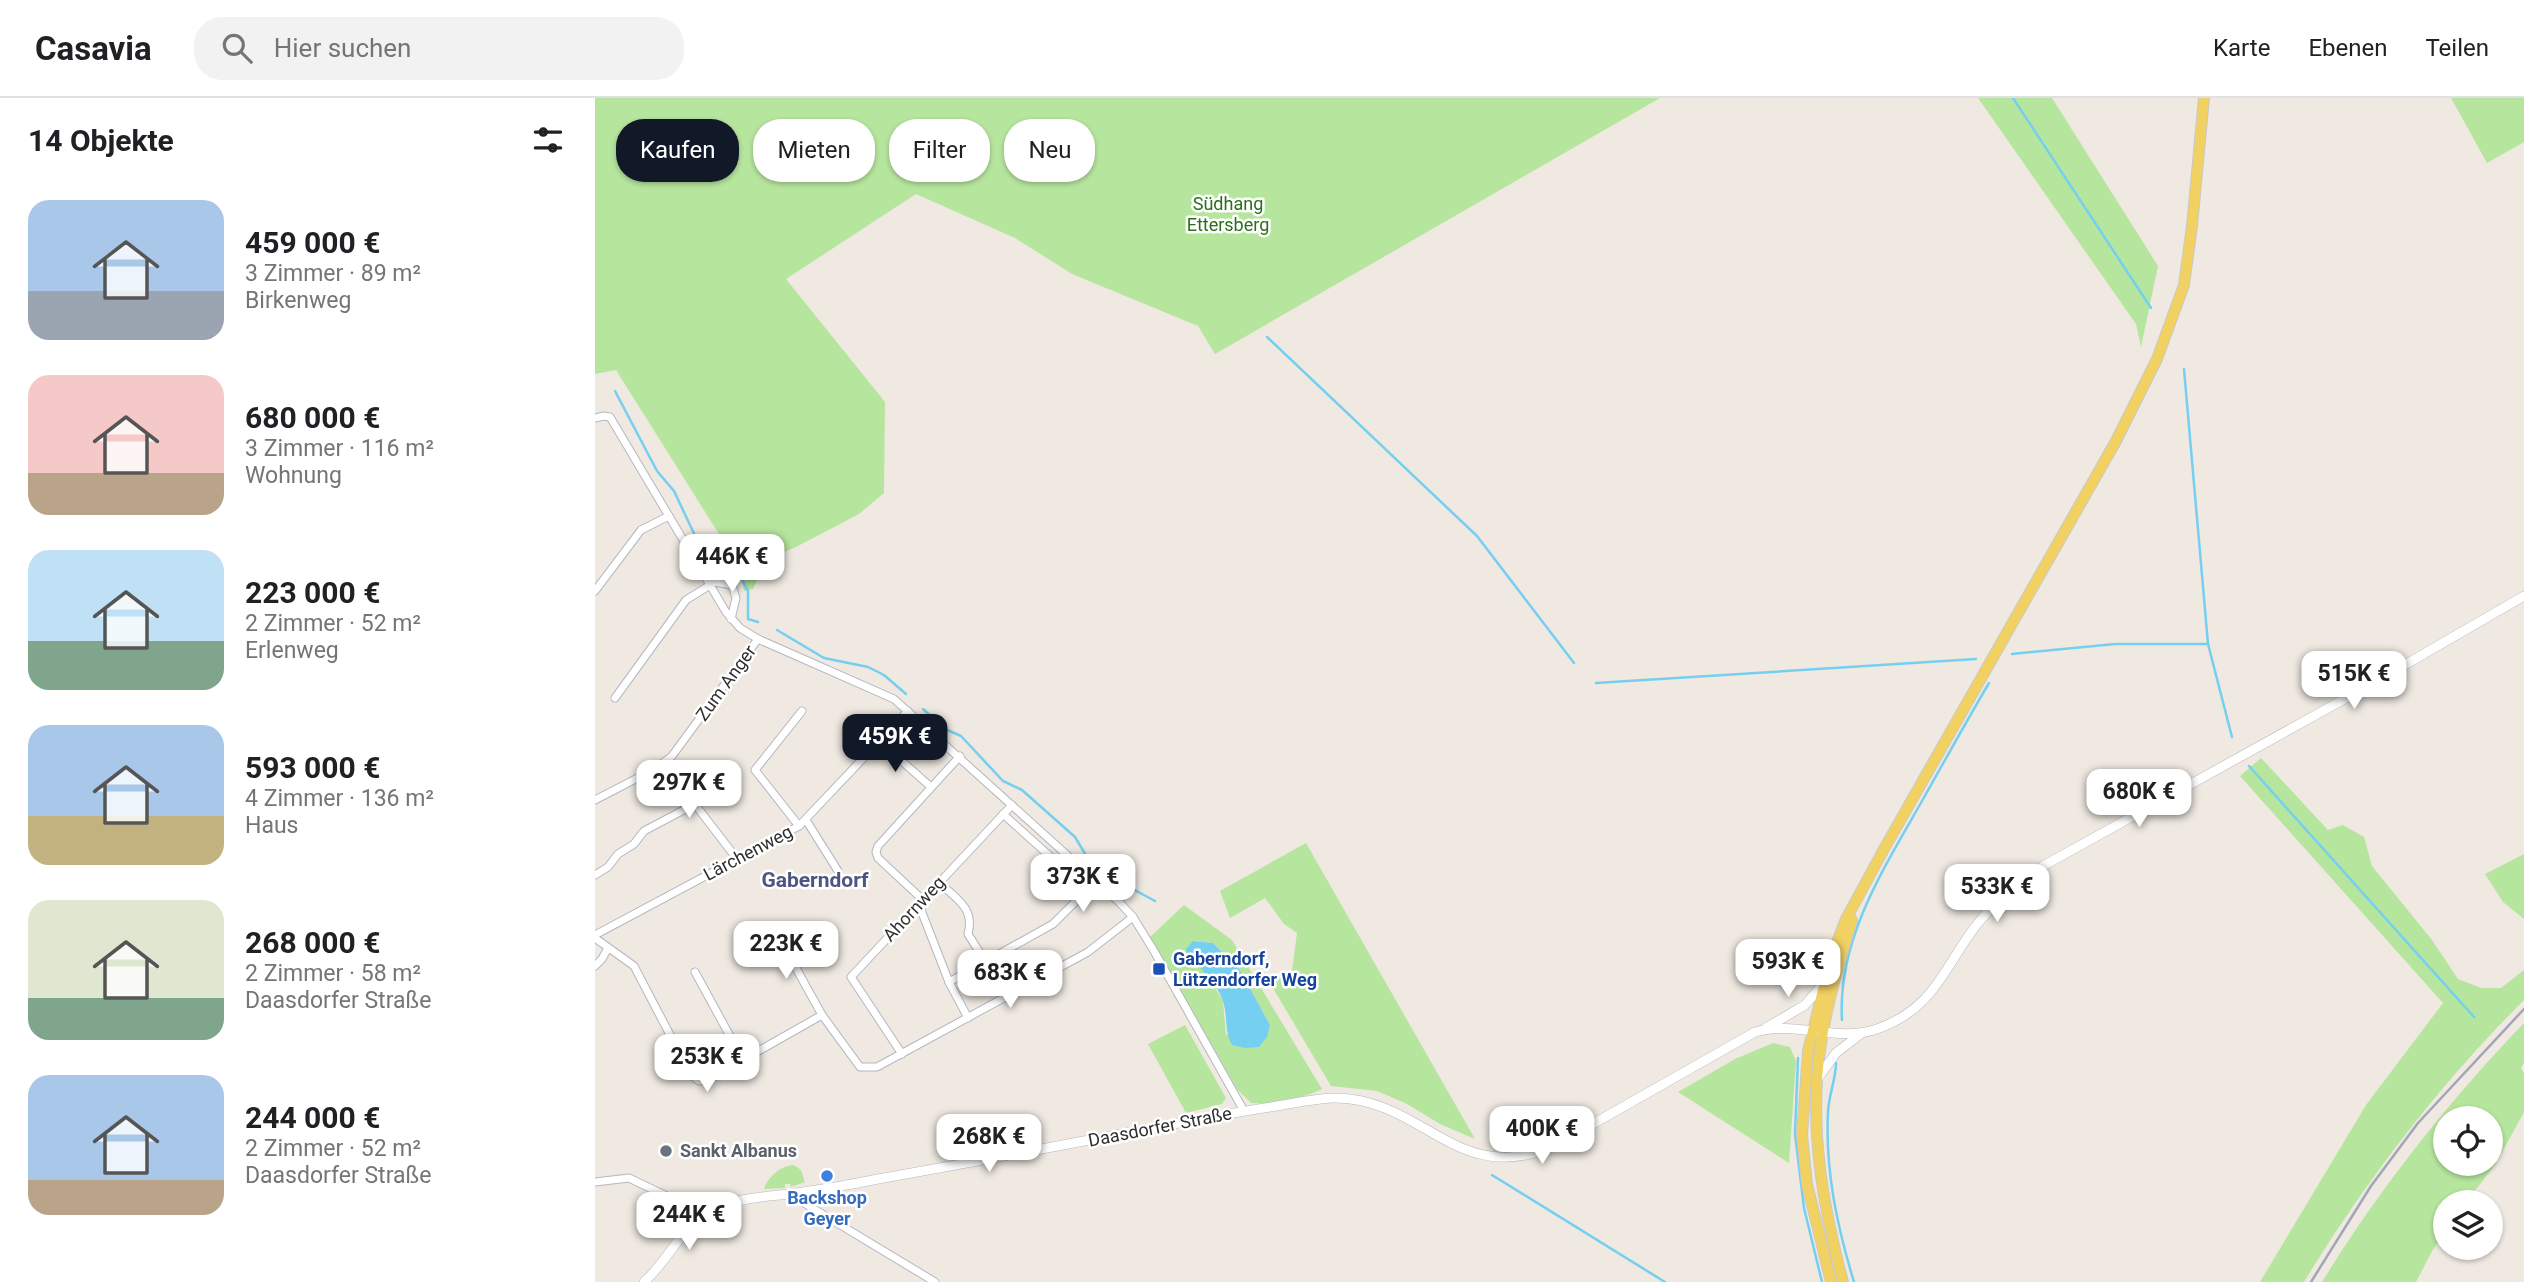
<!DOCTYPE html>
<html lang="de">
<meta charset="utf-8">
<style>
body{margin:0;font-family:Roboto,sans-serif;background:#f2f2f2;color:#202124;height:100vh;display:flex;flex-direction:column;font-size:26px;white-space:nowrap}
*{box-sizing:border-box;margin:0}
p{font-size:23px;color:#757577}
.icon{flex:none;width:38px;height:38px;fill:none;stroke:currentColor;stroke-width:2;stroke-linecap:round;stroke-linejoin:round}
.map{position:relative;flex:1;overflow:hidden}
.details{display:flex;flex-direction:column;background:#fff;width:595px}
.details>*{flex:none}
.hud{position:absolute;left:21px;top:21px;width:665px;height:63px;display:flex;gap:14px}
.controls{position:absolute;left:1838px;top:1008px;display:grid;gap:14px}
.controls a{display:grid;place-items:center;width:70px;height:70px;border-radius:50%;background:#fff;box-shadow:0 2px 5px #0004;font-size:35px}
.price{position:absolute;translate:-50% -60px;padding:0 16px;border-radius:14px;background:#fff;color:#222;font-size:23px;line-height:46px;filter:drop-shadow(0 2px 4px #0008)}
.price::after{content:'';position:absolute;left:50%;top:42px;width:21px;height:16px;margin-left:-10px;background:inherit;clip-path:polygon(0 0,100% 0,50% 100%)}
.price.on{background:#111827;color:#fff}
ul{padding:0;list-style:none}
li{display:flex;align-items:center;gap:21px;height:175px;padding:0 28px}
li span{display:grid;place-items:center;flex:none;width:196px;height:140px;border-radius:21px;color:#555}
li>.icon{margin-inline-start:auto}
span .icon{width:84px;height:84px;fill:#fffc;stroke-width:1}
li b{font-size:30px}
h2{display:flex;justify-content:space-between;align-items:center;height:84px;padding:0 28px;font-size:30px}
.chip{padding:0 24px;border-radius:28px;background:#fff;box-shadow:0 2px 5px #0004;font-size:24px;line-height:63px}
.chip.on{background:#111827;color:#fff}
header{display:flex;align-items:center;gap:42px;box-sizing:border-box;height:98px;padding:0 35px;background:#fff;border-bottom:2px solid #e0e0e0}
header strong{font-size:33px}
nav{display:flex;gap:38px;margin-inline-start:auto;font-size:24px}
.search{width:490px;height:63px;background:#f2f2f2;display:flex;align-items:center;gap:18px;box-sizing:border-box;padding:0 24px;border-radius:28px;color:#757577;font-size:26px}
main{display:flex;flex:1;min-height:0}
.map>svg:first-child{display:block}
</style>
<header>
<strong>Casavia</strong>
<div class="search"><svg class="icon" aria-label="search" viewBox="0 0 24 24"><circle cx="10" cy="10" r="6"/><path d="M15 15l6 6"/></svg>Hier suchen</div>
<nav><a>Karte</a><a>Ebenen</a><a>Teilen</a></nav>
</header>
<main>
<section class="details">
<h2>14 Objekte<svg class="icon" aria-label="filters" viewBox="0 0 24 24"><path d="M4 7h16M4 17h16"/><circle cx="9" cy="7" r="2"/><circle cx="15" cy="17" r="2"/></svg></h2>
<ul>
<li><span style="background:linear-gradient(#a9c7e8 65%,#9aa5b1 0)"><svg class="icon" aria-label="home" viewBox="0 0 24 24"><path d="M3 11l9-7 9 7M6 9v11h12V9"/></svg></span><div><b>459 000 €</b><p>3 Zimmer · 89 m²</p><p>Birkenweg</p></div></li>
<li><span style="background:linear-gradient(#f6c9c9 70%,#b9a48a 0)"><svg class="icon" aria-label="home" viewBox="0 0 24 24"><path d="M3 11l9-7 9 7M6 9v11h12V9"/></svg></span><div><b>680 000 €</b><p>3 Zimmer · 116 m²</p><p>Wohnung</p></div></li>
<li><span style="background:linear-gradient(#bfe0f5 65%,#7fa58c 0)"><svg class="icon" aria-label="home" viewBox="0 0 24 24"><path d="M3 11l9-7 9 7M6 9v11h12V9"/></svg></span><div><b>223 000 €</b><p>2 Zimmer · 52 m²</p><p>Erlenweg</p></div></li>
<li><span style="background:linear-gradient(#a9c7e8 65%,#c2b280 0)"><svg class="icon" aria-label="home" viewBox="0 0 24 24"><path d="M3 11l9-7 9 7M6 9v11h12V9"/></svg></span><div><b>593 000 €</b><p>4 Zimmer · 136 m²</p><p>Haus</p></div></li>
<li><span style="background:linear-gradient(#dfe7d0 70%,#7fa58c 0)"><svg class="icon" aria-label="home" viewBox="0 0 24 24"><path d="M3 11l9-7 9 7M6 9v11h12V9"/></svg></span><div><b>268 000 €</b><p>2 Zimmer · 58 m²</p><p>Daasdorfer Straße</p></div></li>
<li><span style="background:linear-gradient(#a9c7e8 75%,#b9a48a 0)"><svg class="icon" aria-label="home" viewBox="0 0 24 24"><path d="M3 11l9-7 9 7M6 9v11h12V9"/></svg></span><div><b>244 000 €</b><p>2 Zimmer · 52 m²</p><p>Daasdorfer Straße</p></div></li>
</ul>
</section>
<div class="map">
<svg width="1929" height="1184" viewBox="0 0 1929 1184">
<rect width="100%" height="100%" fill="#efe9e1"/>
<g fill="#b6e59e" fill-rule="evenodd">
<path d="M0 0H1065L620 256 603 228 477 176 420 140 321 96 191 181 290 304 289 395 264 416 201 449 170 462 158 491 149 493 147 481 151 466 134 452 21 272 0 276Z"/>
<path d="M1383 0H1457L1563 168 1546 249 1541 226Z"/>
<path d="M1856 0H1929V44L1892 65Z"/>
<path d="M1666 660 1733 732 1748 727 1769 739 1777 768 1837 842 1863 881 1886 890H1906L1929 872V902C1844 987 1772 1081 1709 1184H1665L1771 1007 1848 905 1645 678Z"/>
<path d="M711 745 880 1041 845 1026 812 1006 782 993 736 988 669 875 684 880 697 873 702 835 689 826 670 800 635 820 625 793Z"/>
<path d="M1929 756V821L1908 804 1890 776Z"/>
<path d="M589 807 637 842 727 991C706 1001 679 1007 656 1005L642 991 555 839ZM598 843 618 845 645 872 675 927 631 937 628 903 609 871Z"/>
<path d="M1929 925V965L1926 970 1929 975V1014L1900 1067 1871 1104H1850V1134L1837 1153 1821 1184H1727C1785 1090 1853 1004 1929 925ZM1850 1020H1895V1066H1850Z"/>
<path d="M590 927 631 1000 627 1006 591 1015 553 946Z"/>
<path d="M1178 945 1195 949 1201 963 1194 1065 1083 994 1140 961Z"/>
<path d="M199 1067 206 1072 210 1084 196 1089 195 1086H190V1090L169 1091C173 1079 185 1068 199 1067Z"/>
</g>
<path fill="#75cff0" d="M598 843 618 845 645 872 675 927 672 939 664 949 650 950 637 947C629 933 633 919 628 903 622 886 607 870 593 860L591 851Z"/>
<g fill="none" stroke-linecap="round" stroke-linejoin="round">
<g stroke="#75cff0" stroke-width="2.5">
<path d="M1418 0 1556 210"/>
<path d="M672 239 882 438 979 565"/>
<path d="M1589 271 1613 546"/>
<path d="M20 293 62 373 79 393 103 444 147 482 153 493V521L163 524"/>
<path d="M182 532 229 560 273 569 289 577 311 596"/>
<path d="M1417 556 1520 546H1613L1637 639"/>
<path d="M1001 585 1381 561"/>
<path d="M328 611 350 631 366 638 408 683 427 692 480 739 492 759 512 777 560 803"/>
<path d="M1654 668 1879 919"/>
<path d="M1247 922C1242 842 1289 770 1327 703 1349 664 1371 624 1394 585"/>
<path d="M1203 960 1200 1036 1209 1110 1227 1184"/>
<path d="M1241 965C1241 980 1234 997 1233 1013 1230 1072 1242 1128 1259 1184"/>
<path d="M897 1077 1070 1184"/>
</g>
<defs>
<g id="minor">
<path d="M0 320 9 318 15 319 131 514 145 530 163 541 299 601 524 804 538 819 559 853 649 1013"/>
<path d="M0 493 46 432 74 418"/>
<path d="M20 600 91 502 120 484 137 487 141 500 136 521"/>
<path d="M283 642 336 689"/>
<path d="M69 666 142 761"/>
<path d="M0 702 60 671 77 658 163 541"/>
<path d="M211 722 243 773"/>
<path d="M204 728 160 672 207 613"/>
<path d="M0 777 13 769 23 756 39 746 49 733 100 706"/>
<path d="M345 785C362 802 380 810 373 836L390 863"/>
<path d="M328 802 283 760 281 754 283 748 365 658"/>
<path d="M324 807 354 884 373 920"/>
<path d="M181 834 227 917"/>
<path d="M0 837 204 728 313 613"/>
<path d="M0 840 39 868 96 977 104 983 114 981 227 917 265 969H282L493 854 538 819"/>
<path d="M0 868 7 861 13 850"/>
<path d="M100 874 148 962"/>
<path d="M354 884 458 826 486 798 488 792 487 787 408 716"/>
<path d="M307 956 256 879 417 707"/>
<path d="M0 1084 34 1080 82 1103 126 1107"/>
<path d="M200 1095 209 1105 340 1184"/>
<path d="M82 1103 89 1117 91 1132"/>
</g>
<g id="tertiary">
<path d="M1171 930 1210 907 1229 885"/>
<path d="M1223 980 1241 955 1267 935"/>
<path d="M49 1184C74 1162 86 1128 117 1112 141 1100 168 1099 194 1096 224 1092 254 1087 283 1081 380 1064 477 1045 574 1027 612 1019 650 1013 688 1007 705 1004 724 1000 741 1000 829 1001 862 1090 959 1048L1160 934C1200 922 1242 945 1282 931 1341 910 1349 868 1383 825 1402 802 1425 785 1448 768L1782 583 1929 498"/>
</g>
<g id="primary">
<path d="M1236 1184 1212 1086 1207 1037 1213 953 1236 860 1251 821 1289 751 1521 343 1562 261 1589 187 1597 128 1609 0"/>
<path d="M1248 1184C1228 1108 1214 1031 1225 952 1231 908 1244 865 1257 822"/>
</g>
</defs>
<use href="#minor" stroke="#b4b7c1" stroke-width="9"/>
<use href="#tertiary" stroke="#b4b7c1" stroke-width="10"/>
<use href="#primary" stroke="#c9c9c9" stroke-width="12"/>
<use href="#minor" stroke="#fff" stroke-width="7"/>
<use href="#tertiary" stroke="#fff" stroke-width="9"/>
<use href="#primary" stroke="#f2d163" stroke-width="10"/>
<path stroke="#a3a6b8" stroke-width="2.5" d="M1716 1184 1776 1088 1823 1025 1929 911"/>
</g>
<rect fill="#1a4fb4" stroke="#fff" stroke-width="2.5" x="557" y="864" width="14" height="14" rx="3.5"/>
<circle fill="#6b7280" stroke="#fff" stroke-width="2.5" cx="71" cy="1053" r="7"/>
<circle fill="#3f7fe0" stroke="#fff" stroke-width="2.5" cx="232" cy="1078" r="7"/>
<g text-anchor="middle" stroke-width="5" stroke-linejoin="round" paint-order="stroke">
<g font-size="18" fill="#2c6e1b" stroke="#fff">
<text x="633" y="112">Südhang<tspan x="633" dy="21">Ettersberg</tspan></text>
</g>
<g font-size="18" fill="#2e2e2e" stroke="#fff">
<text transform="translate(131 585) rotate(-54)" y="6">Zum Anger</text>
<text transform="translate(153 755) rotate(-28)" y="6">Lärchenweg</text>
<text transform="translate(319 811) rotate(-47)" y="6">Ahornweg</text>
<text transform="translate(565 1029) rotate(-11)" y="6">Daasdorfer Straße</text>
</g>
<g font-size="18" font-weight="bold" fill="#164399" stroke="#fff" text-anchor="start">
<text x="578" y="867">Gaberndorf,<tspan x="578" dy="21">Lützendorfer Weg</tspan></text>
</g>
<g font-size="18" font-weight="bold" fill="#5b616d" stroke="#fff" text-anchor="start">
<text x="85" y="1059">Sankt Albanus</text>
</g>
<g font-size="18" font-weight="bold" fill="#366cbe" stroke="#fff">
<text x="232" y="1106">Backshop<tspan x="232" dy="21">Geyer</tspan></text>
</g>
<g font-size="21" font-weight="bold" fill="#4d5680" stroke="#fff">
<text x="220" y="789">Gaberndorf</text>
</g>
</g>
</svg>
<div class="controls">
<a><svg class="icon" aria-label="locate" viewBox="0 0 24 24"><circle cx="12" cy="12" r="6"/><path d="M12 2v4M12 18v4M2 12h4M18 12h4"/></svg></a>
<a><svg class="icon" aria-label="layers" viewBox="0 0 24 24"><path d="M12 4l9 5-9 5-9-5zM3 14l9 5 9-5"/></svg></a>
</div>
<b class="price" style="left:137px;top:496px">446K €</b>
<b class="price" style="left:1759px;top:613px">515K €</b>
<b class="price on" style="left:300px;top:676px">459K €</b>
<b class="price" style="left:94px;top:722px">297K €</b>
<b class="price" style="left:1544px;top:731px">680K €</b>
<b class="price" style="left:488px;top:816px">373K €</b>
<b class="price" style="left:1402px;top:826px">533K €</b>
<b class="price" style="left:191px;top:883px">223K €</b>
<b class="price" style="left:1193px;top:901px">593K €</b>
<b class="price" style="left:415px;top:912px">683K €</b>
<b class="price" style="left:112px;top:996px">253K €</b>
<b class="price" style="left:947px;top:1068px">400K €</b>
<b class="price" style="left:394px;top:1076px">268K €</b>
<b class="price" style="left:94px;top:1154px">244K €</b>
<div class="hud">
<a class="chip on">Kaufen</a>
<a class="chip">Mieten</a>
<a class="chip">Filter</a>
<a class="chip">Neu</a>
</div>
</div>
</main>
